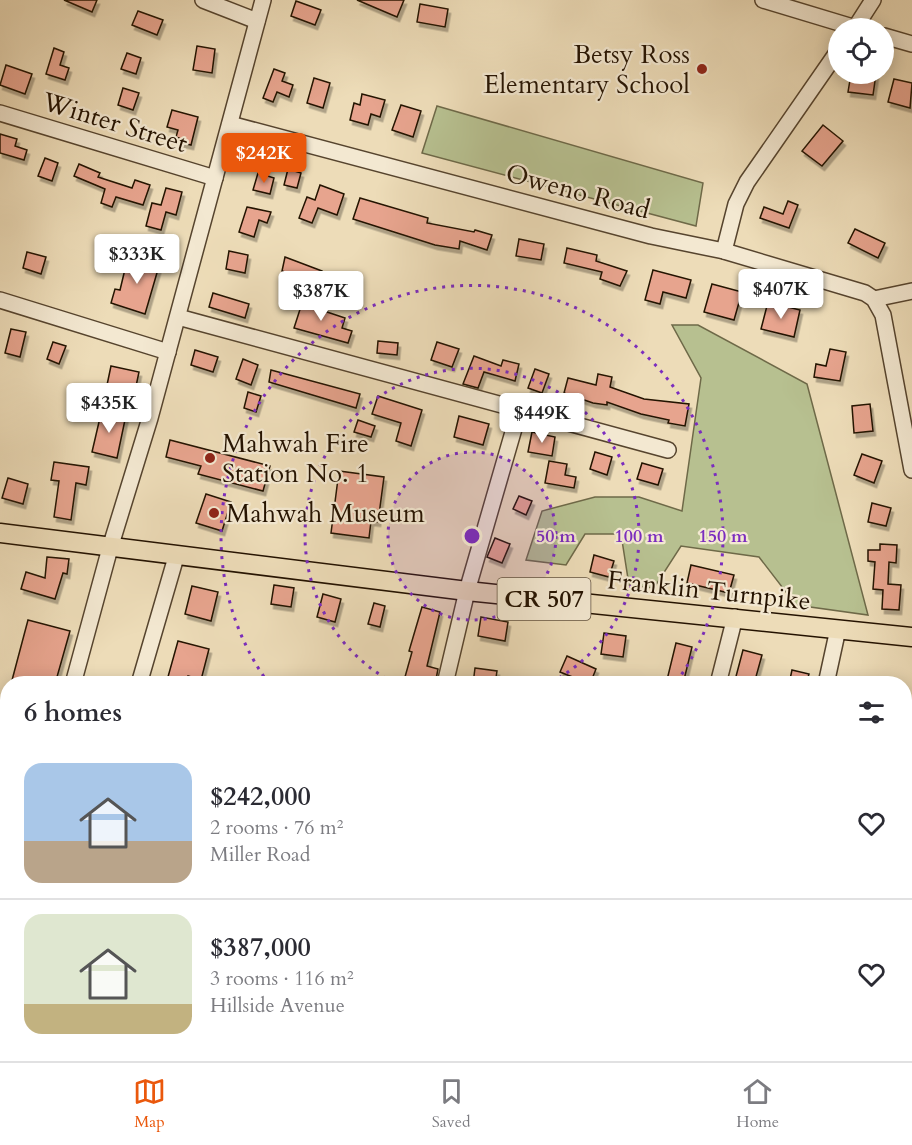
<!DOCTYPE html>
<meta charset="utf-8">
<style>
body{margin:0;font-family:Cardo,serif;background:#f2f2f3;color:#2b2b33;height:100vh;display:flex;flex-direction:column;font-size:22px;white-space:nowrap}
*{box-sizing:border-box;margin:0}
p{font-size:20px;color:#7c7c81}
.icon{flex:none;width:33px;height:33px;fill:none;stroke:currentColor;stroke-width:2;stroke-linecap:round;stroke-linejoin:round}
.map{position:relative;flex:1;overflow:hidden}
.drawer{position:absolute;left:0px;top:676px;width:912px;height:386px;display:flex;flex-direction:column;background:#fff;border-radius:24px 24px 0 0;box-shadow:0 3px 15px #0003}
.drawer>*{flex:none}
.buttons{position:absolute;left:828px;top:18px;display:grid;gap:12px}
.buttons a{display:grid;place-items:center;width:66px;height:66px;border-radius:50%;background:#fff;box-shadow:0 3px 15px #0003;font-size:30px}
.price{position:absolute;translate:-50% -51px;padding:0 14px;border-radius:6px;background:#fff;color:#222;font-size:20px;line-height:39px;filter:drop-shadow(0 2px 3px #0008)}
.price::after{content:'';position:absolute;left:50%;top:36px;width:18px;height:14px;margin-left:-9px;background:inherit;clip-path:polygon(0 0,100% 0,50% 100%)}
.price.selected{background:#ea580c;color:#fff}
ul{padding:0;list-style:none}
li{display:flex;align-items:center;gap:18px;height:150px;padding:0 24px}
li+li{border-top:2px solid #e1e1e2}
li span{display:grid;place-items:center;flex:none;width:168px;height:120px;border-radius:18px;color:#555}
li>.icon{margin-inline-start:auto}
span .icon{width:72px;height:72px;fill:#fffc;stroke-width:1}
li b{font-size:26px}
h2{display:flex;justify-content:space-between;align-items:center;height:72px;padding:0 24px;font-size:26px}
.tabs{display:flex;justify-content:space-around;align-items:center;height:84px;border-top:2px solid #e1e1e2;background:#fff;font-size:16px;color:#7c7c81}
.tabs a{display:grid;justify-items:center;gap:3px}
.tabs .selected{color:#ea580c}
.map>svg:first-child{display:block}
</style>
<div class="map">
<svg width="912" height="1061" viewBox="0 0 912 1061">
<defs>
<filter id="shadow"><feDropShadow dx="2.5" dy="4.5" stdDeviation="0" flood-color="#0004"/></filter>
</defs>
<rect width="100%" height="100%" fill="#eddcb8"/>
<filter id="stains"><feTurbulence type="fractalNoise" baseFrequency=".00333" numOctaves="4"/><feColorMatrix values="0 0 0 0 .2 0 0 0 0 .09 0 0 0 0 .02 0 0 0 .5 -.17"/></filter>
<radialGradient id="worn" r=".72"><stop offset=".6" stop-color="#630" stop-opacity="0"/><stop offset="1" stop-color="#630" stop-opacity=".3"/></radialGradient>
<g fill="#b7c090" stroke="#6e6948" stroke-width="1.5">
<path d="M437 106 703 183 696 226 422 153Z"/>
<path d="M672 325H698L807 384 868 615 796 605 759 557 681 546 654 588 629 585 621 534H585L566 565 526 560 542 511 595 497H639L682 511 701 378Z"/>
<path d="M1 990 7 993 8 1054 297 1055 290 1061H0Z"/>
<path d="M623 1054 738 1055 761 1061H615Z"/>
</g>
<path fill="#9abcab" stroke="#6b7867" stroke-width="1.5" d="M302 1055H414L417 1061H303Z"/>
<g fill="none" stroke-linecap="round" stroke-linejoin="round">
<path stroke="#6b7867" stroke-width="3" d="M0 976H8"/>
</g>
<g fill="#e7a48e" stroke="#241200" stroke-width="1.5" filter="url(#shadow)">
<path d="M64 0H97L92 12Z"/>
<path d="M357 0H404L397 17Z"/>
<path d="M296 1 321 10 315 25 291 16Z"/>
<path d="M420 4 448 9 445 27 417 22Z"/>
<path d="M138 11 163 20 157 35 132 25Z"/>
<path d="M197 46 215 49 212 73 193 70Z"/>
<path d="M54 48 64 52 60 65 69 68 65 80 46 74Z"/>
<path d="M127 53 141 58 136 74 121 69Z"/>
<path d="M6 65 32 74 25 94 0 85Z"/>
<path d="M274 69 285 73 282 81 293 85 289 97 277 92 273 102 263 98Z"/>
<path d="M851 74H876L873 95 848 92Z"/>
<path d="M314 78 330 83 323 108 307 103Z"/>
<path d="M894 79 912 83 910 108 888 102Z"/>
<path d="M123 88 139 93 133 110 118 105Z"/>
<path d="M362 94 385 100 380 117 371 114 368 125 350 120 354 103 360 105Z"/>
<path d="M401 105 421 111 413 137 392 130Z"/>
<path d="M172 110 198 117 191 145 178 142 179 138 176 137 178 130 167 127Z"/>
<path d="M823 125 843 141 822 166 802 151Z"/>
<path d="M0 134 17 139 15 146 27 150 24 160 0 153Z"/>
<path d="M45 158 58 163 52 181 38 176Z"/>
<path d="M79 164 100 173 98 177 132 188 135 180 150 185 143 205 116 197 112 207 101 203 105 189 74 176Z"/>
<path d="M288 169 301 173 297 188 284 185Z"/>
<path d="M258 173 274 178 270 194 253 190Z"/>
<path d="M320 185 344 194 337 215 318 208 312 223 299 218 307 197 315 200Z"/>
<path d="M166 188 182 192 176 215 166 212 161 230 146 226 152 203 161 205Z"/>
<path d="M360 198 428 218 427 223 474 232 475 230 492 235 487 250 460 241 459 249 435 245 353 219Z"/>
<path d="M788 201 798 205 789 228 760 218 764 207 783 214Z"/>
<path d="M247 207 271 212 267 223 259 220 254 237 239 232Z"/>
<path d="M855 229 885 243 878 258 848 243Z"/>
<path d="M519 239 544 244 541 260 516 256Z"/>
<path d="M567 248 597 255 596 261 627 271 620 286 600 279 602 272 564 263Z"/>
<path d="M229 251 248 255 245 273 226 269Z"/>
<path d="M27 252 46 257 41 274 23 268Z"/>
<path d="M143 255 161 259 145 314 111 303 115 289 120 290 126 265 140 269Z"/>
<path d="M285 257 322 271 319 282 282 271Z"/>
<path d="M653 270 691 280 686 298 663 292 660 304 645 300Z"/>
<path d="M712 284 742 292 734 320 704 312Z"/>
<path d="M213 293 249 304 245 318 209 307Z"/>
<path d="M304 297 323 303 321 310 345 318 342 328 352 331 348 343 294 328Z"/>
<path d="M768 302 800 310 794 337 761 329Z"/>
<path d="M11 329 26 332 20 357 5 353Z"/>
<path d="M378 341 398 343 397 355 377 353Z"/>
<path d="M53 342 66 346 59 364 47 359Z"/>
<path d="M437 342 459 349 452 367 431 360Z"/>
<path d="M830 349 846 352 840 381 814 377 816 364 826 366Z"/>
<path d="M195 350 218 357 213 372 191 365Z"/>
<path d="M474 356 501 366 503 360 519 364 515 381 484 372 478 388 463 384Z"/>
<path d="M243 359 258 365 251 385 236 379Z"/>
<path d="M111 366 139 372 135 391 107 385Z"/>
<path d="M535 369 549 374 542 393 528 388Z"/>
<path d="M271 370 360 394 356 408 269 382Z"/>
<path d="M598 374 612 377 610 387 644 399 689 404 685 426 668 423 669 420 641 414 607 402V405L593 403 564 393 568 378 596 385Z"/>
<path d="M248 392 261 396 256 412 244 408Z"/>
<path d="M378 396 422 410 411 446 396 441 401 423 372 414Z"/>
<path d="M870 404 873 431 854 433 852 406Z"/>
<path d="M102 409 126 415 117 458 92 452Z"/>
<path d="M459 416 489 424 483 445 454 437Z"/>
<path d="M358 420 375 426 371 437 354 432Z"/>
<path d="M532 432 555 437 552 456 528 452Z"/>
<path d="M170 440 270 466 263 491 198 474 201 466 166 457Z"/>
<path d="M595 452 612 457 607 475 590 469Z"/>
<path d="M862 454 882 461 874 483 854 475Z"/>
<path d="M549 461 567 464 565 475 576 477 574 488 545 483Z"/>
<path d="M54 462 89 467 86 485 76 483 71 520 54 517 59 481 51 480Z"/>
<path d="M642 463 663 469 658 485 637 479Z"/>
<path d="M339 471 384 477 378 522 371 521 369 538 331 533Z"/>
<path d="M8 478 28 484 23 504 2 498Z"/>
<path d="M206 494 231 502 222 531 196 523Z"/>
<path d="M519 496 532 501 526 515 513 509Z"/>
<path d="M872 503 891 508 886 526 868 522Z"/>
<path d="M495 538 510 544 502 563 487 557Z"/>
<path d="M880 544 897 545 896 563 889 562 888 584 901 585 899 610 882 609 883 590 873 589 875 562 868 561V550H880Z"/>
<path d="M594 555 614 561 609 577 590 572Z"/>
<path d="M47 557 69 559 67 574 63 573 55 599 21 589 26 572 45 578Z"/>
<path d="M691 565 734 575 729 593 687 583Z"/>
<path d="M274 585 294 588 291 607 271 604Z"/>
<path d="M192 586 218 592 211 621 185 614Z"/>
<path d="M323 594 341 599 335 622 317 617Z"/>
<path d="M374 603 385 606 380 627 368 624Z"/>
<path d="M422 607 440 612 427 666 438 669 435 684 405 677 412 652 409 651Z"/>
<path d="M481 617 508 622 505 641 478 636Z"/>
<path d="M28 620 70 631 55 684H11Z"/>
<path d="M604 633 626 636 623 657 601 654Z"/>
<path d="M178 641 209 649 201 680 188 676 185 684H166Z"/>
<path d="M676 643 692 647 683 684H666Z"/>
<path d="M743 650 762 655 754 684H734Z"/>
<path d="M567 656 596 669 590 684 560 672Z"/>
<path d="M475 668 497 671 495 684H473Z"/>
<path d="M792 670 809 674 806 684H789Z"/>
</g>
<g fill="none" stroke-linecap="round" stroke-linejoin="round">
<defs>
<g id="minor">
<path d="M203 0 257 21"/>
<path d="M763 0 856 28"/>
<path d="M855 28 873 0"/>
<path d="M884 36 912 44"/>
<path d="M0 113 215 178"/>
<path d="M230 124 651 236 724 251 865 293 874 299 883 315 912 470"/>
<path d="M724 251 736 204 747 182 838 51"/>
<path d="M874 299 912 291"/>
<path d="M0 300 168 352"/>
<path d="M178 317 668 450"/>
<path d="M73 684 110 548 150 418 263 0"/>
<path d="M139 684 176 557"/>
<path d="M445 684 467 591 520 408"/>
<path d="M718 684 735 617"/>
<path d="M826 684 838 629"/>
<path d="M0 757 8 759"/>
<path d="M904 801 912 807"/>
<path d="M0 888 8 864"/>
<path d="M0 911 8 902"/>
</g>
<path id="major" d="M0 533 467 591 912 637"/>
</defs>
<use href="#minor" stroke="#56442e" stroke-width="18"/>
<use href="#major" stroke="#241200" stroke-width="21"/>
<use href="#minor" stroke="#f3e8d1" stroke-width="15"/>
<use href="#major" stroke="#eddcb8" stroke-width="18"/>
<g stroke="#241200" stroke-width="3" stroke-dasharray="10 10" stroke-linecap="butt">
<path d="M0 723 8 725"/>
<path d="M904 961 912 963"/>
</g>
</g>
<circle cx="472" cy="536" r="84" fill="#7b2cbf" fill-opacity=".12"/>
<g fill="none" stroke="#7b2cbf" stroke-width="3" stroke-dasharray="3 6">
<circle cx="472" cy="536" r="84"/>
<path d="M394 683A167 167 0 1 1 550 683"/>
<path d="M269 684A251 251 0 1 1 675 684"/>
</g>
<g fill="#8f2418" stroke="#f3e8d1" stroke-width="2">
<circle cx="702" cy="69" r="6"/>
<circle cx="210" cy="458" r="6"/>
<circle cx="214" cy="513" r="6"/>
</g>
<g text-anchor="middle" stroke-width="4.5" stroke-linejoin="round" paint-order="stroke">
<rect fill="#f3e8d1" stroke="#62523f" stroke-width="1.5" x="497.5" y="578" width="93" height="42" rx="4.5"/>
<g font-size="24" font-weight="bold" fill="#241200">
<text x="544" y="607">CR 507</text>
</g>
<g font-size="26" fill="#241200" stroke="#f3e8d1" text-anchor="start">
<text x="690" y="63" text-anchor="end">Betsy Ross<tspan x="690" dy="30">Elementary School</tspan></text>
<text x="222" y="452">Mahwah Fire<tspan x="222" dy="30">Station No. 1</tspan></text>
<text x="226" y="522">Mahwah Museum</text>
</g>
<g font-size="26" fill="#241200" stroke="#f3e8d1">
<text transform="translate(115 122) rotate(17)" y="9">Winter Street</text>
<text transform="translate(578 191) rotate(15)" y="9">Oweno Road</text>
<text transform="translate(709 590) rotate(6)" y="9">Franklin Turnpike</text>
</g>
</g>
<circle cx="472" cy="536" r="9" fill="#7b2cbf" stroke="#f3e8d1" stroke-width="3"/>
<g font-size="18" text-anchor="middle" font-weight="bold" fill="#7b2cbf" stroke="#f3e8d1" stroke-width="4.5" stroke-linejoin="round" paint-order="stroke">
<text x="556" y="542">50 m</text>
<text x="639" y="542">100 m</text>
<text x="723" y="542">150 m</text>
</g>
<rect width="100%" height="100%" filter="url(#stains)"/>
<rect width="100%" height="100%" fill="url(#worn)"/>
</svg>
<div class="buttons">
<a><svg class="icon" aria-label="locate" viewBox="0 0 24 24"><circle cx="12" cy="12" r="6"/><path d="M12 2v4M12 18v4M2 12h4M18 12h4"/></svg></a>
</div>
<b class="price selected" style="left:264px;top:184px">$242K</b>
<b class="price" style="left:137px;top:285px">$333K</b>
<b class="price" style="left:781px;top:320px">$407K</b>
<b class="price" style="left:321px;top:322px">$387K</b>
<b class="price" style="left:109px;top:434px">$435K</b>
<b class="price" style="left:542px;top:444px">$449K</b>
<section class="drawer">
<h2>6 homes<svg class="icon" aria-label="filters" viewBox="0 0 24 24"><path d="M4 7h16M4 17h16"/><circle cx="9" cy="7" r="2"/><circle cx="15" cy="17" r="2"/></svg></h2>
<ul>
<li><span style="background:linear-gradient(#a9c7e8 65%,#b9a48a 0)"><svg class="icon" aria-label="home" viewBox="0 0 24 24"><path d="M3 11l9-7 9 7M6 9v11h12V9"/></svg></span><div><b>$242,000</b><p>2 rooms · 76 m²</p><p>Miller Road</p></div><svg class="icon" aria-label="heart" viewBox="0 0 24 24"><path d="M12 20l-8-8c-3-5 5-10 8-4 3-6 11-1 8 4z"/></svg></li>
<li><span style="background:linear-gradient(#dfe7d0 75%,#c2b280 0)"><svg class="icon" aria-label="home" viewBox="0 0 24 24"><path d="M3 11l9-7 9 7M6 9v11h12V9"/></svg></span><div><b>$387,000</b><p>3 rooms · 116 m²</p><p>Hillside Avenue</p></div><svg class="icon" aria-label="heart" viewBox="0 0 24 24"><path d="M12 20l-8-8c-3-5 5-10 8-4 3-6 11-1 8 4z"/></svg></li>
</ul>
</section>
</div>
<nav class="tabs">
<a class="selected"><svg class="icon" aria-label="map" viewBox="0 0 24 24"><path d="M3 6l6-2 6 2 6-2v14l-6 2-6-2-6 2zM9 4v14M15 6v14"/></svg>Map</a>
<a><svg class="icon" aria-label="saved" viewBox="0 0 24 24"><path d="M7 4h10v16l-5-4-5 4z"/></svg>Saved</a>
<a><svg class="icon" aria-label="home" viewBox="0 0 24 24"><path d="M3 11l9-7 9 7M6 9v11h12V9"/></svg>Home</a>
</nav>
